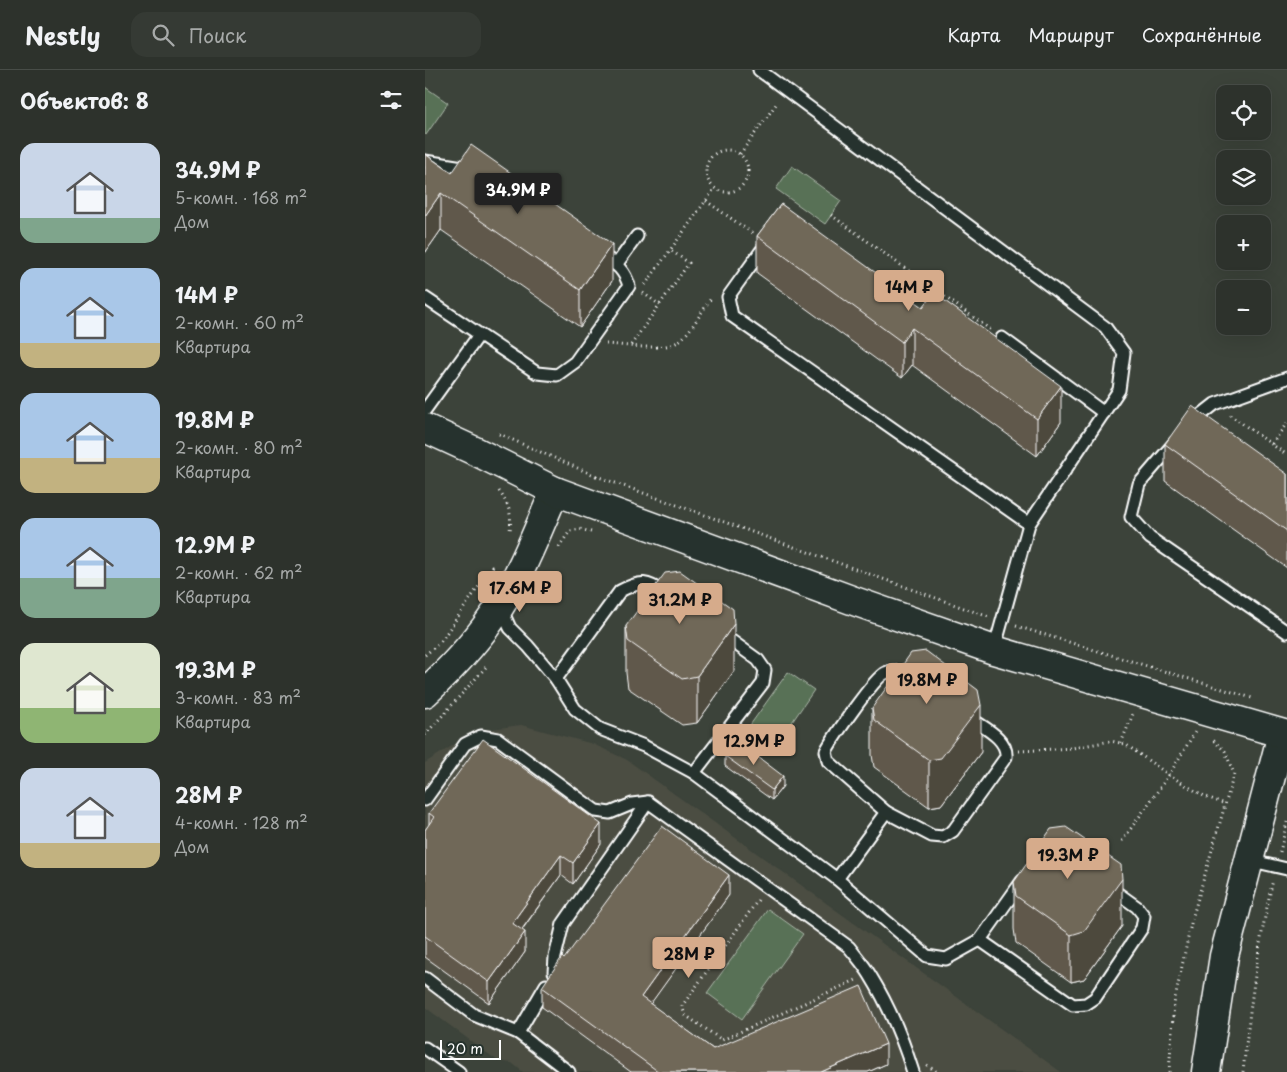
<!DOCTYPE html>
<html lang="ru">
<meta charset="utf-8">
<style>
body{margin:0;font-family:"Playpen Sans",sans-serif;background:#353a34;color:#f1f3f6;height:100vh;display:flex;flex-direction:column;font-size:19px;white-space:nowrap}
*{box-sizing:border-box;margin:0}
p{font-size:16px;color:#a7aaa9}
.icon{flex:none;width:28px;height:28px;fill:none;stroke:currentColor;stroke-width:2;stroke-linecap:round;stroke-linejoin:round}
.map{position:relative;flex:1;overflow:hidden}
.panel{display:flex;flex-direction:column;background:#2d322c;width:425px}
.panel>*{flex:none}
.fabs{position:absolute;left:791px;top:15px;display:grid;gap:10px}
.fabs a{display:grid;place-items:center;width:55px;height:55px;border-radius:10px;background:#2d322c;box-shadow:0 5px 20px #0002,0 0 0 1px #484d48;font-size:25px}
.scale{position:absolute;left:15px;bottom:12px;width:61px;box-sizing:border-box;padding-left:5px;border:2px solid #fff;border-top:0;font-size:14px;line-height:18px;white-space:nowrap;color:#fff;-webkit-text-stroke:4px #26332d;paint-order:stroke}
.price{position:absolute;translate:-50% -42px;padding:0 11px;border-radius:5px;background:#d6ab8b;color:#111;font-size:16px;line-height:32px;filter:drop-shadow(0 1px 2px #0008)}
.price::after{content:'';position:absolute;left:50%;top:30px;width:15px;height:11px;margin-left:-8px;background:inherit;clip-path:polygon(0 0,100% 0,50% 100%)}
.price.on{background:#222;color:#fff}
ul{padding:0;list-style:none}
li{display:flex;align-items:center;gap:15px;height:125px;padding:0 20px}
li span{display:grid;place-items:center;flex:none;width:140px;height:100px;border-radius:15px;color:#555}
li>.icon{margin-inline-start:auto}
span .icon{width:60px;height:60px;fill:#fffc;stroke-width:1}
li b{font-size:21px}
h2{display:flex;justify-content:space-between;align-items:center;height:60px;padding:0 20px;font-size:21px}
header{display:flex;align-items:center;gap:30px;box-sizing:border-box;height:70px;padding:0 25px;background:#2d322c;border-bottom:1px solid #484d48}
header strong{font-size:24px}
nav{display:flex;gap:28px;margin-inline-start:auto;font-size:18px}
.search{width:350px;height:45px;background:#353a34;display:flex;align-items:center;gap:12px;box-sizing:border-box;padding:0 18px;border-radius:15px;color:#a7aaa9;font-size:19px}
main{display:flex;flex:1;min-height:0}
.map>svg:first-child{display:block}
</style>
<header>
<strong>Nestly</strong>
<div class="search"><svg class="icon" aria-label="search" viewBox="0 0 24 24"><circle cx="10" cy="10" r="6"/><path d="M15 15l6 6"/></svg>Поиск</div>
<nav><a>Карта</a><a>Маршрут</a><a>Сохранённые</a></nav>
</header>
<main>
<section class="panel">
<h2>Объектов: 8<svg class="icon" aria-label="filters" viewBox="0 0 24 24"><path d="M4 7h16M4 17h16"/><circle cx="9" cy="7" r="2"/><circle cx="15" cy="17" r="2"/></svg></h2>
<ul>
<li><span style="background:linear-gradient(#c9d6e8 75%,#7fa58c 0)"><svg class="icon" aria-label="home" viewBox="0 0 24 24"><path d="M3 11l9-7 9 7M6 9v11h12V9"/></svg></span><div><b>34.9M ₽</b><p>5-комн. · 168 m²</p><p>Дом</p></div></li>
<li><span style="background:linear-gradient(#a9c7e8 75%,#c2b280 0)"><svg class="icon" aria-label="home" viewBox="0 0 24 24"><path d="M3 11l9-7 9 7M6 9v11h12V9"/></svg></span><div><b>14M ₽</b><p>2-комн. · 60 m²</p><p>Квартира</p></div></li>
<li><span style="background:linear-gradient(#a9c7e8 65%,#c2b280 0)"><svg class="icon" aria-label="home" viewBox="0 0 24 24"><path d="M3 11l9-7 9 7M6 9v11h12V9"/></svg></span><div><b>19.8M ₽</b><p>2-комн. · 80 m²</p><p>Квартира</p></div></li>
<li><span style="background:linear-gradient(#a9c7e8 60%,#7fa58c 0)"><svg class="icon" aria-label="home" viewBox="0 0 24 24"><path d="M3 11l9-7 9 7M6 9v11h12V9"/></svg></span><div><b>12.9M ₽</b><p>2-комн. · 62 m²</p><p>Квартира</p></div></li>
<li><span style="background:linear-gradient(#dfe7d0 65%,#8fb573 0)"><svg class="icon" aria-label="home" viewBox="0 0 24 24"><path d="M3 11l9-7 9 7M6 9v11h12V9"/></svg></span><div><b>19.3M ₽</b><p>3-комн. · 83 m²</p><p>Квартира</p></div></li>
<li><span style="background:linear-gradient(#c9d6e8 75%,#c2b280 0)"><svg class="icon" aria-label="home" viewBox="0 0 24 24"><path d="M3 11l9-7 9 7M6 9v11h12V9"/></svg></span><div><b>28M ₽</b><p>4-комн. · 128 m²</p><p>Дом</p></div></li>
</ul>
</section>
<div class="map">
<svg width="862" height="1002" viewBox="0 0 862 1002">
<rect width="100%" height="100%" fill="#3c433a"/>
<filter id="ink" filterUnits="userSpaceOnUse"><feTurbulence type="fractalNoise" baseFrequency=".02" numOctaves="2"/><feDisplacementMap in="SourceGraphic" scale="10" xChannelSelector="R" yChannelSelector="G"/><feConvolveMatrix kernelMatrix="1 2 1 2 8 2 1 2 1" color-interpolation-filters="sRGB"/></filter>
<g filter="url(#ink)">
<path fill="#4c4e43" d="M96 655 168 674 202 690 636 1002H98L87 993 73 991 0 937V693L51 661Z"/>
<g fill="#587156" stroke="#acb8aa">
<path d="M0 17 23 33 1 65 0 64Z"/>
<path d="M367 96 416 131 400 154 351 119Z"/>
<path d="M363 602 389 620 350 677 323 658Z"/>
<path d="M343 839 378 864 317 949 282 923Z"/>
</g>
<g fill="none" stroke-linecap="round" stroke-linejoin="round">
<defs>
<g id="service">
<path d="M334 0 680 257 699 283 694 320 604 454 569 580"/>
<path d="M0 91 44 98"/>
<path d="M341 174 303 227 307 246 604 454"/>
<path d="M191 195 212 166"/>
<path d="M0 228 112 303 132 305 150 292 204 216C199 198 189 193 175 183"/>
<path d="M577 268 679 343"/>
<path d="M0 340 54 265"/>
<path d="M767 352 790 334 862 308"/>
<path d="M750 372 714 414 706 447 725 468 862 562"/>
<path d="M76 538 85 558 103 576 131 609 150 639 175 659 219 676 269 703 412 809 461 742 507 766 518 767 528 761 581 687C583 668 557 657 544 647"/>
<path d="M131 609 195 521C216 510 222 511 241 524"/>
<path d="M269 703 338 613 340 600 333 590 297 564"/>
<path d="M0 730 40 674 56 666 73 669 171 741 185 743 207 734 223 732 424 877C431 886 439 895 445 905 463 934 478 970 488 1002"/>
<path d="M461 742 403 691 401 681C408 668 449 608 460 603 468 599 478 602 486 607"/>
<path d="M823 790 862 799"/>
<path d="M412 809 502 886 521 889 555 870 597 811"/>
<path d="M555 870 648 935 661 934 670 928 717 858 719 846 712 837 684 817"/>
<path d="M129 902 130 887 138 854 223 732"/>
<path d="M0 908 49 945 93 963 144 1002"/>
<path d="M93 963 121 915"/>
<path d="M0 978 34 1002"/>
</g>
<path id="tertiary" d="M781 1002 799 886 857 664"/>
<path id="secondary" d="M0 623C28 597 55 568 75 536 98 500 113 459 130 421"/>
<path id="primary" d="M0 358 52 382 130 421 432 532 569 580 862 665"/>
</defs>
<use href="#service" stroke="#fff" stroke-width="15"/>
<use href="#tertiary" stroke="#fff" stroke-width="31"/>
<use href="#secondary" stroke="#fff" stroke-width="31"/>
<use href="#primary" stroke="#fff" stroke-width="31"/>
<g stroke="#fff" stroke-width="3" stroke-dasharray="1 4" stroke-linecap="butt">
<circle cx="302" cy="101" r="21"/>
<path d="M315 84 352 33"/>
<path d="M281 131 330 165"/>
<path d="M406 145 566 260"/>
<path d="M220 215 290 118"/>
<path d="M218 223 235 235"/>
<path d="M181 274C200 275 239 282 254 271 266 262 278 239 287 227"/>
<path d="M206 275 264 193 245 180"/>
<path d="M805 345 862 385"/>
<path d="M74 364 171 406V408"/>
<path d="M847 374 862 353"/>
<path d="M171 406 564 547"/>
<path d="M74 421C84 435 87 444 85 461"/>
<path d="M134 477 145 461 155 459 166 462"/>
<path d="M591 556 827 628"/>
<path d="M16 571 68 496"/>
<path d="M0 585 12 575"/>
<path d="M0 665 61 597"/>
<path d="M696 673 708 644"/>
<path d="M594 681 647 678 686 671 700 674 744 705 779 726 800 734"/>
<path d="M697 771 744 705 770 662"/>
<path d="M855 782 862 752"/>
<path d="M333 830 257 936 260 945 297 970 431 910"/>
<path d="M502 995 512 1002"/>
<path d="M744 1002 749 934 767 849 809 704 800 681 788 670"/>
<path d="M818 1002C825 938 833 873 848 810"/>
</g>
<use href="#service" stroke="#26332d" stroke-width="11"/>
<use href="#tertiary" stroke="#26332d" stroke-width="28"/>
<use href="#secondary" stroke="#26332d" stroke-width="28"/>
<use href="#primary" stroke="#26332d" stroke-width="28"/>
</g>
<g fill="#60594c" stroke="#fff">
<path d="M0 84 187 211 155 257 16 160 0 183Z"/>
<path d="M356 134 636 352 612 386 487 295 477 308 332 203V166Z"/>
<path d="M740 374 862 404V498L740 411Z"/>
<path d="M201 556 309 601 272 653 257 655 203 618 201 603Z"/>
<path d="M447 638 556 682 516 735 504 737 449 697 447 685Z"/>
<path d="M300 686 358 716 347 730 300 696Z"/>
<path d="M4 743 176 774 148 814 136 805 97 860 100 882 64 933 0 887V760L4 755Z"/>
<path d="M589 812 697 856 659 909 646 912 591 873 589 859Z"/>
<path d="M304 825 225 934 288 979 461 994 443 1002H206L117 937V917Z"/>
</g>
<g fill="#4e483e" stroke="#fff">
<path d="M16 123V160L0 183V146Z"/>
<path d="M187 174V211L155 257V220Z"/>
<path d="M487 258V295L477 308V272Z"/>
<path d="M636 316V352L612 386V349Z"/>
<path d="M309 554V601L272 653V606Z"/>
<path d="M556 635V682L516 735 504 737V690Z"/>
<path d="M358 706V716L347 730V720Z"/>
<path d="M176 754V774L148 814V793Z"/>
<path d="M136 785V805L87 873V853Z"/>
<path d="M304 805V825L216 947V927Z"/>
<path d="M697 809V856L659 909 646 912V865Z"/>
<path d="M100 862V882L64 933V912Z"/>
<path d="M461 974V994L443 1002H396Z"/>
</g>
<g fill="#706758" stroke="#fff">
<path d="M46 75 187 174 155 220 16 123 0 146V84L27 103Z"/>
<path d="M356 134 498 237 509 223 636 316 612 349 487 258 477 272 332 166Z"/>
<path d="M767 336 862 404V461L740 374Z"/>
<path d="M255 501 308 539 309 554 272 606 257 609 203 571 201 556 240 503Z"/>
<path d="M501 581 553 620 556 635 516 688 504 690 449 650 447 638 486 583Z"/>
<path d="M58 669 176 754 148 793 136 785 87 853 100 862 64 912 0 866V760L9 747 4 743Z"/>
<path d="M312 671 358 706 347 720 300 686Z"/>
<path d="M237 756 304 805 216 927 288 979 436 916 461 974 396 1002H234L117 917 137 887 139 889Z"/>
<path d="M641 757 696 795 697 809 659 861 646 865 591 826 589 812 626 759Z"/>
</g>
</g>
</svg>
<div class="fabs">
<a><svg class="icon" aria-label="locate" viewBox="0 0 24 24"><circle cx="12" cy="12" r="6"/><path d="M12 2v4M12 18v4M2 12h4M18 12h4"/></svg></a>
<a><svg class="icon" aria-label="layers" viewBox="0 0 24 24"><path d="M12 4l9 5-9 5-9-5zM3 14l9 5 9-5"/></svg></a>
<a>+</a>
<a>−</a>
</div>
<div class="scale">20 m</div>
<b class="price on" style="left:93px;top:145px">34.9M ₽</b>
<b class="price" style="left:484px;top:242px">14M ₽</b>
<b class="price" style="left:95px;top:543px">17.6M ₽</b>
<b class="price" style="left:255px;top:555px">31.2M ₽</b>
<b class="price" style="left:502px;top:635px">19.8M ₽</b>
<b class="price" style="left:329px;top:696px">12.9M ₽</b>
<b class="price" style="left:643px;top:810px">19.3M ₽</b>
<b class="price" style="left:264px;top:909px">28M ₽</b>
</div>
</main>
